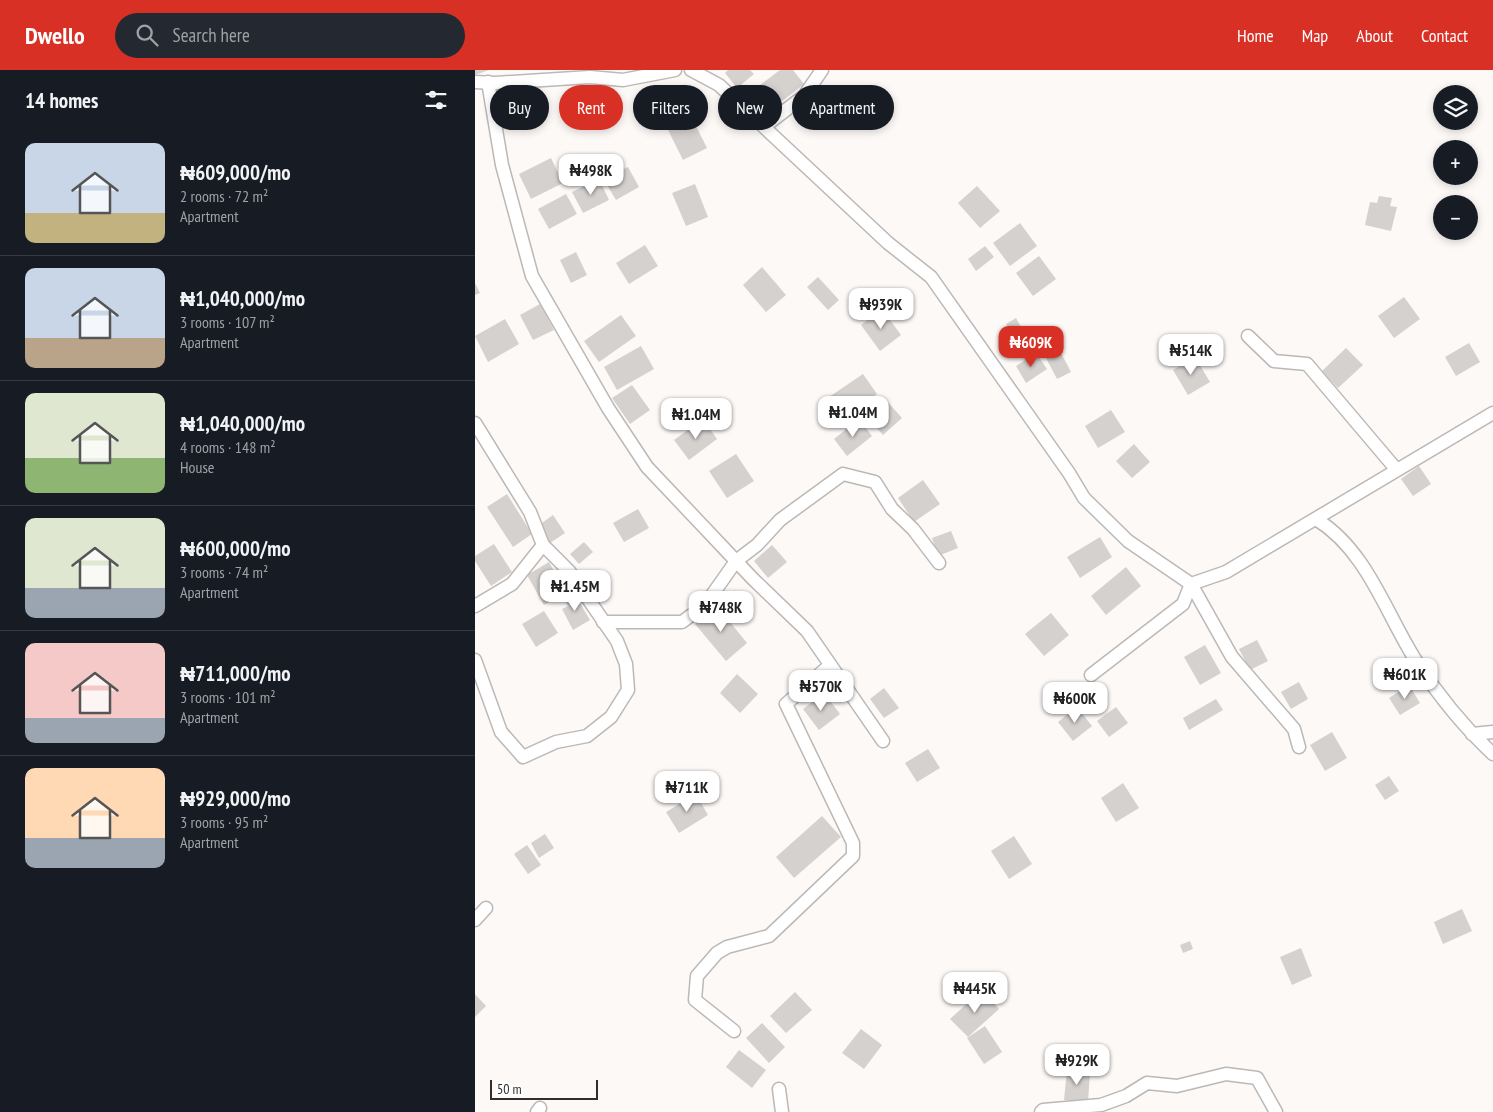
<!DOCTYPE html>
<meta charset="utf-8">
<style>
body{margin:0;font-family:"PT Sans Narrow",sans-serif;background:#242831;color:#f1f3f6;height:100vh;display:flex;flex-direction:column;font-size:19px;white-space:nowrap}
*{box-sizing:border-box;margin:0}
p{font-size:16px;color:#9ea1a6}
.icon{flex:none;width:28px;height:28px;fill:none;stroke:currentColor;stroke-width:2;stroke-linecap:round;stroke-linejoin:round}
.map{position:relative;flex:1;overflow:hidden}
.drawer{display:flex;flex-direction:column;background:#171b24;width:475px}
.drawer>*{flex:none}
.banner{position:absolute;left:15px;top:15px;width:475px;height:45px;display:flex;gap:10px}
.fabs{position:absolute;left:958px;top:15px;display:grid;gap:10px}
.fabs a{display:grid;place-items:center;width:45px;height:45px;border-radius:50%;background:#171b24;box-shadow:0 2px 8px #0003;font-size:25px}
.scale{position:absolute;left:15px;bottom:12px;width:108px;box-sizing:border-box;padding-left:5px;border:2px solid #302f2e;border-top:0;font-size:14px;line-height:18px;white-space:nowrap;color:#302f2e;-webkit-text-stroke:4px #fff;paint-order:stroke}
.price{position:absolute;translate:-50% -42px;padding:0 11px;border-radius:10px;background:#fff;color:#222;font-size:16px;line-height:32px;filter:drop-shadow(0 1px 2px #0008)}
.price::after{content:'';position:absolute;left:50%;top:30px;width:15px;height:11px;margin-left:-8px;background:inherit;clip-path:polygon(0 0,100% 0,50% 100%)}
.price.selected{background:#d93025;color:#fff}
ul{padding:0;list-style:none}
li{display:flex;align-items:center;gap:15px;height:125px;padding:0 25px}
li+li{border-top:1px solid #363941}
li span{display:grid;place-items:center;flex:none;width:140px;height:100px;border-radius:10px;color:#555}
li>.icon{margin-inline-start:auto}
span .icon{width:60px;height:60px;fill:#fffc;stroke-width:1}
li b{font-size:21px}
h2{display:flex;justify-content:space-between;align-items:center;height:60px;padding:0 25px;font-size:21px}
.pill{padding:0 18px;border-radius:22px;background:#171b24;box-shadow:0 2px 8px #0003;font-size:18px;line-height:45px}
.pill.selected{background:#d93025;color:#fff}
header{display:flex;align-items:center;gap:30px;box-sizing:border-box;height:70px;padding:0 25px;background:#d93025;color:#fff}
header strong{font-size:24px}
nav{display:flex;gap:28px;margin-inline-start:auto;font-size:18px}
.search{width:350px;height:45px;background:#242831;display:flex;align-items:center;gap:12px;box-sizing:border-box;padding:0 18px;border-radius:28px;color:#9ea1a6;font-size:19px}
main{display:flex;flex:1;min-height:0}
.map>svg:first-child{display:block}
</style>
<header>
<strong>Dwello</strong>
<div class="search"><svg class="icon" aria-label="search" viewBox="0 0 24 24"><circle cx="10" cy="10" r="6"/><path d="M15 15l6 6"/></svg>Search here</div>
<nav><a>Home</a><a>Map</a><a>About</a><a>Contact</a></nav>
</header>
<main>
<section class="drawer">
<h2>14 homes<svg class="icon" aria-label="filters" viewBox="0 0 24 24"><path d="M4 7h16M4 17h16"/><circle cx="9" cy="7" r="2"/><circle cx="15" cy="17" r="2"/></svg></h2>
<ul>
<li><span style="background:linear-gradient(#c9d6e8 70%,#c2b280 0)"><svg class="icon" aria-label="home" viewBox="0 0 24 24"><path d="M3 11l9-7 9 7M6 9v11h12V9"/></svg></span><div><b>₦609,000/mo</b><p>2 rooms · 72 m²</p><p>Apartment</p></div></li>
<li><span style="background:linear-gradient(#c9d6e8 70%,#b9a48a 0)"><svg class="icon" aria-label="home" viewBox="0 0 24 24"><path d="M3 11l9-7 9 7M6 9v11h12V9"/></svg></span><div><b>₦1,040,000/mo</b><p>3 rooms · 107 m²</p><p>Apartment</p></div></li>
<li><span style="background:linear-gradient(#dfe7d0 65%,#8fb573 0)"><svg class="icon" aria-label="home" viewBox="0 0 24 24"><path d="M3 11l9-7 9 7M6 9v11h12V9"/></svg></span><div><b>₦1,040,000/mo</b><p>4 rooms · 148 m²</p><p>House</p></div></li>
<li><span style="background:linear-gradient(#dfe7d0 70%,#9aa5b1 0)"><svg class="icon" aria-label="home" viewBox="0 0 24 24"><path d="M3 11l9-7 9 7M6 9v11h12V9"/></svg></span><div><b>₦600,000/mo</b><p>3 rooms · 74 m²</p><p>Apartment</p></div></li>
<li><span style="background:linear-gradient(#f6c9c9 75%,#9aa5b1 0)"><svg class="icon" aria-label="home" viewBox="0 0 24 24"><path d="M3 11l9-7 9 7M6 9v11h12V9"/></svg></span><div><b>₦711,000/mo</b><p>3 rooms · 101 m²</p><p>Apartment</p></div></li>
<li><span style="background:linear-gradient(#ffd9b3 70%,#9aa5b1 0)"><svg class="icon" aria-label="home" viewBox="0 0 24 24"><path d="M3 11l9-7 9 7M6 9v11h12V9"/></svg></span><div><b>₦929,000/mo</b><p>3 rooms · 95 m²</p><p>Apartment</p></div></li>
</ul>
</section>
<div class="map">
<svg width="1018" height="1042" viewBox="0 0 1018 1042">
<rect width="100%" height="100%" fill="#fdf9f7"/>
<g fill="#d4d1cf">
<path d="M0 0H14L0 5Z"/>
<path d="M253 0H275L279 4 262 18 250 3Z"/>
<path d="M305 0H318L329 14 297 39 281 18Z"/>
<path d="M216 46 232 78 208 90 192 58Z"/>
<path d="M76 88 88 113 56 129 44 104Z"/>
<path d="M153 97 164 117 141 130 129 110Z"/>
<path d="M124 109 134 130 108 143 97 122Z"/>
<path d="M220 114 233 147 211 156 197 123Z"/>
<path d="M502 116 525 141 505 158 483 133Z"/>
<path d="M91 124 102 144 74 159 63 139Z"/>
<path d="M904 126 917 128 915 136 922 137 916 161 890 155 895 132 902 133Z"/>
<path d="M545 153 562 176 535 196 518 173Z"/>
<path d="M170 175 183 196 154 214 141 193Z"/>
<path d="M510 176 519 187 501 201 493 189Z"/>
<path d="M101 182 112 205 96 213 85 190Z"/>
<path d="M564 186 581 209 558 226 541 203Z"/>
<path d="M287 197 311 225 291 242 268 215Z"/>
<path d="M343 207 364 230 353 240 332 217Z"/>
<path d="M0 213 5 223 0 225Z"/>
<path d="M929 227 945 249 919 268 903 246Z"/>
<path d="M65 234 79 260 58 270 45 245Z"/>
<path d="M407 239 426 265 405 281 386 255Z"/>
<path d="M146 245 161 266 124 292 109 271Z"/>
<path d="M541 248 554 271 545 276 531 254Z"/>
<path d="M30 249 44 274 13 292 0 266Z"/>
<path d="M994 273 1005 292 981 306 970 287Z"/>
<path d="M166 276 179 299 142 320 129 297Z"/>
<path d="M871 278 888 295 863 318 847 301Z"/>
<path d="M584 279 596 302 582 309 570 286Z"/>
<path d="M561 283 572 299 551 313 541 296Z"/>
<path d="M720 287 735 312 713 325 698 300Z"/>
<path d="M388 304 402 324 368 348 354 327Z"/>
<path d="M157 315 175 340 155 354 137 328Z"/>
<path d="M408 327 427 348 408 365 389 344Z"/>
<path d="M636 340 650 362 623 378 610 356Z"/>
<path d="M228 349 242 369 214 390 199 370Z"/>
<path d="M384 349 397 366 372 386 359 369Z"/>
<path d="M659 374 675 392 657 408 641 391Z"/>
<path d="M261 384 279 411 252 428 234 401Z"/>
<path d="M944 396 956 414 938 426 926 409Z"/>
<path d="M448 410 465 434 439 452 423 428Z"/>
<path d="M32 424 57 464 38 477 12 437Z"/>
<path d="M163 439 174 458 149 472 138 453Z"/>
<path d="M78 445 90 463 75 473 64 455Z"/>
<path d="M476 461 483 478 463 486 457 468Z"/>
<path d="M625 467 637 487 605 508 592 487Z"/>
<path d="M109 472 118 482 104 494 95 484Z"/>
<path d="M19 474 37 502 16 516 0 491V486Z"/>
<path d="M297 475 312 492 293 508 279 491Z"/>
<path d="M74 492 91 523 69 535 52 505Z"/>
<path d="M651 497 666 516 631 545 616 526Z"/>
<path d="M99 523 115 550 98 560 87 539 93 536 89 529Z"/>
<path d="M242 536 272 573 251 591 220 554Z"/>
<path d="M69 541 83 563 61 577 47 554Z"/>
<path d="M576 543 594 565 569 586 550 564Z"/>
<path d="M782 570 793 591 775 600 764 579Z"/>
<path d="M730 575 746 603 725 615 709 587Z"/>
<path d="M262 604 283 624 265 643 245 623Z"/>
<path d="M824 612 833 629 816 639 806 622Z"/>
<path d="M934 615 945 633 925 645 914 628Z"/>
<path d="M409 618 424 638 409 648 395 629Z"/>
<path d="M349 623 365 644 344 660 328 639Z"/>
<path d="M741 629 748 640 714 660 708 648Z"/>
<path d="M602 637 617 656 598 671 583 652Z"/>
<path d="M641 637 653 653 634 667 622 651Z"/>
<path d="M857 662 872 688 850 701 835 675Z"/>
<path d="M453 679 465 698 442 712 430 693Z"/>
<path d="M914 706 924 721 910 730 900 715Z"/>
<path d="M648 713 664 738 641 752 626 728Z"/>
<path d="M221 724 233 745 204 763 191 742Z"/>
<path d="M347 746 366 767 319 808 301 787Z"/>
<path d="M70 764 79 778 64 788 56 773Z"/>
<path d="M539 766 557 794 534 809 516 781Z"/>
<path d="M52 775 66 795 53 804 39 784Z"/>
<path d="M987 839 997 861 968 874 959 852Z"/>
<path d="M715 871 718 879 708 883 705 875Z"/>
<path d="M826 878 837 906 817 915 805 887Z"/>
<path d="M507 920 524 939 493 967 475 949Z"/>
<path d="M320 922 337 940 311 963 295 946Z"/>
<path d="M0 924 11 936 0 947Z"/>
<path d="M287 953 310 977 294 993 271 968Z"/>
<path d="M510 956 527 982 509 994 492 968Z"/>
<path d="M386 959 407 975 389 999 367 983Z"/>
<path d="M264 980 291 1000 277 1018 251 997Z"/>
<path d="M592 1000 615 1002 613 1032 589 1030Z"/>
</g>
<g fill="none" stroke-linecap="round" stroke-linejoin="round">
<defs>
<g id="street">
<path d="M216 0 244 15 413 173 456 207 594 403 609 428 653 471 716 514 757 587 819 659 824 677"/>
<path d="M0 12 20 13 115 7 148 10 200 0"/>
<path d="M13 12 27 95 57 206 133 338 172 397 278 509 332 561 408 671"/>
<path d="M290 56 329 26 347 0"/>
<path d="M773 266 799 291 832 294 921 399"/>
<path d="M0 353 55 442 68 475 37 514 0 536"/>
<path d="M841 449C893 481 911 545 943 594 964 626 990 658 1018 684"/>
<path d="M128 552H207L230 535 261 491 282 475 305 450 368 404 400 412 417 439 438 459 464 493"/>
<path d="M0 590 26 662 48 687 81 672 112 666 136 647 153 620 151 594 142 571 94 501 68 475"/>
<path d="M616 605 708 534 716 514 751 502 1018 343"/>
<path d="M997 664 1018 662"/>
<path d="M0 850 11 838"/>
<path d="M259 961 220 930 222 906 242 883 252 877 294 866 378 786V773L311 634 355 595"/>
<path d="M304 1019 307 1042"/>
<path d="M62 1042 65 1038"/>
<path d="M566 1042 568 1040 626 1035 651 1026 672 1013 702 1016 751 1004 782 1008 801 1042"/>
</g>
</defs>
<use href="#street" stroke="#bcb8b6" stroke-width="15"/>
<use href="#street" stroke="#fff" stroke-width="12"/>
</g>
</svg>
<div class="fabs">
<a><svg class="icon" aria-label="layers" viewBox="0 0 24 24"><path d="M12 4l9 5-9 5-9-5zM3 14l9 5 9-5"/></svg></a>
<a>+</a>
<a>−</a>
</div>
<div class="scale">50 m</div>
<b class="price" style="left:116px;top:126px">₦498K</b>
<b class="price" style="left:406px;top:260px">₦939K</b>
<b class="price selected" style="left:556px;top:298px">₦609K</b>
<b class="price" style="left:716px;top:306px">₦514K</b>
<b class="price" style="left:378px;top:368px">₦1.04M</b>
<b class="price" style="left:221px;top:370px">₦1.04M</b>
<b class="price" style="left:100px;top:542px">₦1.45M</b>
<b class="price" style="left:246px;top:563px">₦748K</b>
<b class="price" style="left:930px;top:630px">₦601K</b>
<b class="price" style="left:346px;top:642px">₦570K</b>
<b class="price" style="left:600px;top:654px">₦600K</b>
<b class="price" style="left:212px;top:743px">₦711K</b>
<b class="price" style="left:500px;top:944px">₦445K</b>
<b class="price" style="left:602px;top:1016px">₦929K</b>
<div class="banner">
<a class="pill">Buy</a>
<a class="pill selected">Rent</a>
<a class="pill">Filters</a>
<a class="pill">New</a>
<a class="pill">Apartment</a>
</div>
</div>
</main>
